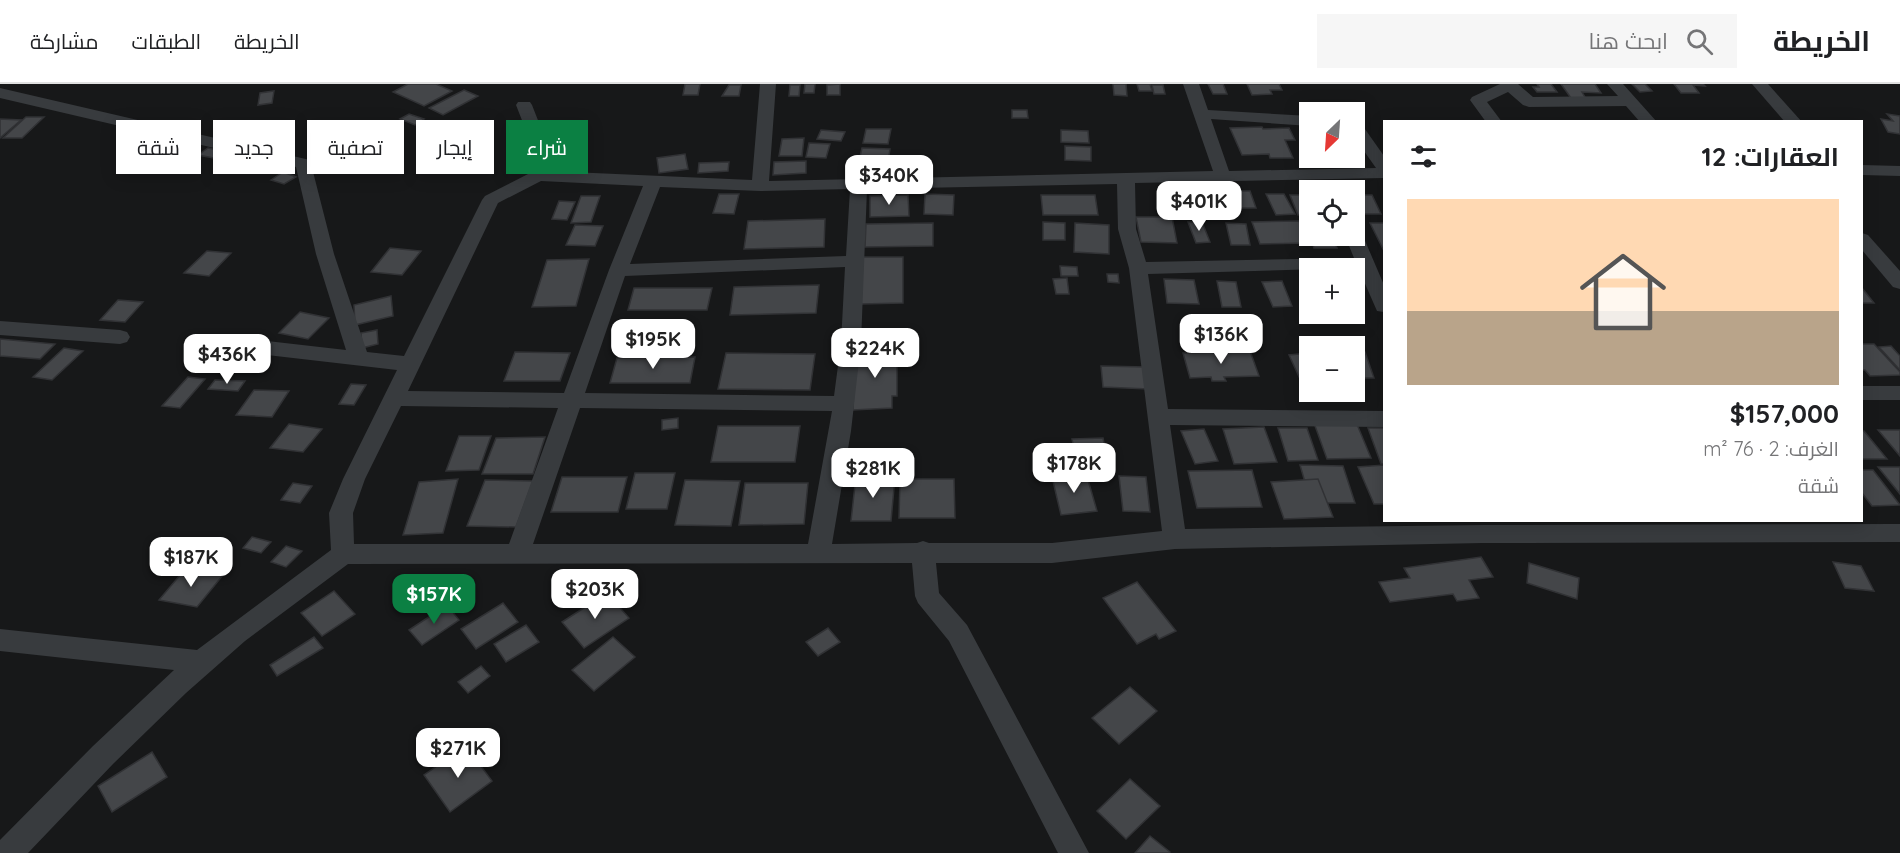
<!DOCTYPE html>
<html lang="ar">
<meta charset="utf-8">
<style>
body{margin:0;font-family:Quicksand,Cairo,sans-serif;background:#f6f6f6;color:#202124;direction:rtl;height:100vh;display:flex;flex-direction:column;font-size:22px;white-space:nowrap}
*{box-sizing:border-box;margin:0}
p{font-size:20px;color:#757577}
.icon{flex:none;width:33px;height:33px;fill:none;stroke:currentColor;stroke-width:2;stroke-linecap:round;stroke-linejoin:round}
.map{position:relative;flex:1;overflow:hidden;direction:ltr}
.side{position:absolute;left:1383px;top:36px;width:480px;height:402px;display:flex;flex-direction:column;background:#fff;border-radius:0px;box-shadow:0 3px 15px #0003;direction:rtl}
.side>*{flex:none}
.top-card{position:absolute;left:18px;top:36px;width:570px;height:54px;direction:rtl;display:flex;gap:12px}
.needle{width:39px;rotate:205deg}
.fabs{position:absolute;left:1299px;top:18px;display:grid;gap:12px}
.fabs a{display:grid;place-items:center;width:66px;height:66px;border-radius:0px;background:#fff;box-shadow:0 3px 15px #0003;font-size:30px}
.price{position:absolute;translate:-50% -51px;padding:0 14px;border-radius:12px;background:#fff;color:#222;font-size:20px;line-height:39px;filter:drop-shadow(0 2px 3px #0008)}
.price::after{content:'';position:absolute;left:50%;top:36px;width:18px;height:14px;margin-left:-9px;background:inherit;clip-path:polygon(0 0,100% 0,50% 100%)}
.price.on{background:#0b8043;color:#fff}
ul{padding:0;list-style:none}
li{display:grid;align-content:center;gap:12px;height:318px;padding:0 24px}
li span{display:grid;place-items:center;height:186px;border-radius:0px;color:#555}
li>.icon{margin-inline-start:auto}
span .icon{width:108px;height:108px;fill:#fffc;stroke-width:1}
li b{font-size:26px}
h2{display:flex;justify-content:space-between;align-items:center;height:72px;padding:0 24px;font-size:26px}
.chip{padding:0 21px;border-radius:0px;background:#fff;box-shadow:0 3px 15px #0003;font-size:21px;line-height:54px}
.chip.on{background:#0b8043;color:#fff}
header{display:flex;align-items:center;gap:36px;box-sizing:border-box;height:84px;padding:0 30px;background:#fff;border-bottom:2px solid #e0e0e0}
header strong{font-size:28px}
nav{display:flex;gap:33px;margin-inline-start:auto;font-size:21px}
.search{width:420px;height:54px;background:#f6f6f6;display:flex;align-items:center;gap:15px;box-sizing:border-box;padding:0 21px;border-radius:0px;color:#757577;font-size:22px}
.map>svg:first-child{display:block}
</style>
<header>
<strong>الخريطة</strong>
<div class="search"><svg class="icon" aria-label="search" viewBox="0 0 24 24"><circle cx="10" cy="10" r="6"/><path d="M15 15l6 6"/></svg>ابحث هنا</div>
<nav><a>الخريطة</a><a>الطبقات</a><a>مشاركة</a></nav>
</header>
<div class="map">
<svg width="1900" height="769" viewBox="0 0 1900 769">
<rect width="100%" height="100%" fill="#171819"/>
<g fill="#444649" stroke="#313235" stroke-width="1.5">
<path d="M408 0H436L452 7 424 22 393 8Z"/>
<path d="M685 0H700L698 11H683Z"/>
<path d="M805 0H815L814 9H804Z"/>
<path d="M840 0V11H827V1Z"/>
<path d="M1113 0H1126L1127 12 1114 11Z"/>
<path d="M1137 0H1150L1152 7H1139Z"/>
<path d="M1208 0H1223L1227 10H1213Z"/>
<path d="M1247 0H1279L1282 6H1270L1272 10 1252 11Z"/>
<path d="M1537 0H1551L1557 8H1537L1533 3H1539Z"/>
<path d="M1561 0H1595L1601 9 1582 8 1586 15 1571 14Z"/>
<path d="M1632 0H1645L1652 7 1640 8Z"/>
<path d="M1674 0H1703L1705 2 1693 1 1699 9H1681Z"/>
<path d="M729 1H741L739 12H722Z"/>
<path d="M790 1H800L799 12H789Z"/>
<path d="M1152 1H1163L1165 10H1154Z"/>
<path d="M464 6 478 12 443 31 429 24Z"/>
<path d="M274 7 272 19 258 21 260 9Z"/>
<path d="M1012 26H1027L1028 34H1012Z"/>
<path d="M409 30 424 35 415 41 400 35Z"/>
<path d="M1887 30 1900 32V50L1888 48 1881 35 1893 37Z"/>
<path d="M26 33H44L22 54H3Z"/>
<path d="M0 35 21 36 0 54Z"/>
<path d="M251 42 249 52 235 54 237 44Z"/>
<path d="M1262 43 1263 45 1289 44 1295 56H1285L1293 74H1270L1269 70 1242 71 1230 44Z"/>
<path d="M866 45H891L888 60 863 59Z"/>
<path d="M821 46 845 48 841 57 817 55Z"/>
<path d="M1061 46 1088 47 1089 59 1061 58Z"/>
<path d="M804 54 802 72H779L782 55Z"/>
<path d="M327 56 326 66 315 68 316 58Z"/>
<path d="M809 59 830 60 826 74 806 73Z"/>
<path d="M1065 62 1091 63V77L1065 76Z"/>
<path d="M208 64 244 71 235 78 198 71Z"/>
<path d="M862 64 890 65 888 78 859 77Z"/>
<path d="M1354 67 1361 79 1326 80 1323 74H1354Z"/>
<path d="M685 70 688 85 659 89 657 74Z"/>
<path d="M806 77V89L773 91 774 78Z"/>
<path d="M729 78 728 87 698 89 699 79Z"/>
<path d="M283 88 296 93 284 100 271 96Z"/>
<path d="M1185 107H1214L1220 127H1191Z"/>
<path d="M1228 107H1250L1256 124H1233Z"/>
<path d="M719 110H739L734 130 713 129Z"/>
<path d="M925 110 954 111 953 131 924 130Z"/>
<path d="M1266 110H1284L1295 130 1276 131Z"/>
<path d="M908 111 909 132 870 133V112Z"/>
<path d="M1041 111H1095L1098 131H1043Z"/>
<path d="M1290 111H1310V130L1298 131Z"/>
<path d="M1356 111H1372L1381 130H1364Z"/>
<path d="M581 112H600L591 138 571 139Z"/>
<path d="M559 117 575 118 567 136 552 135Z"/>
<path d="M1136 133H1172L1177 159 1141 158Z"/>
<path d="M825 135 824 163 744 165 748 137Z"/>
<path d="M1299 137 1308 159 1260 160 1252 138Z"/>
<path d="M1043 138 1065 139V156H1043Z"/>
<path d="M1188 138H1202L1210 158 1196 159Z"/>
<path d="M933 139V162L865 163 866 140Z"/>
<path d="M1075 139 1109 141V170L1074 168Z"/>
<path d="M1226 139 1246 140 1250 161H1231Z"/>
<path d="M1370 139H1384V167Z"/>
<path d="M575 141 603 142 595 162 566 161Z"/>
<path d="M1310 152H1332L1337 164H1314Z"/>
<path d="M390 164 421 167 402 191 371 188Z"/>
<path d="M207 167 231 169 209 192 184 189Z"/>
<path d="M863 173H903V219L861 220Z"/>
<path d="M589 175 576 222 532 223 547 176Z"/>
<path d="M1060 182 1077 183 1078 192H1061Z"/>
<path d="M1107 190H1118L1119 199 1108 198Z"/>
<path d="M1067 194 1069 210H1056L1053 195Z"/>
<path d="M1164 195 1194 196 1199 220 1167 219Z"/>
<path d="M1217 197 1236 198 1241 223H1222Z"/>
<path d="M1282 197 1292 222 1273 223 1262 198Z"/>
<path d="M1300 198H1310V224H1309Z"/>
<path d="M819 201 816 229 730 231 734 203Z"/>
<path d="M634 204H712L707 226H628Z"/>
<path d="M1862 204 1874 219H1862Z"/>
<path d="M391 212 393 232 355 241 354 221Z"/>
<path d="M118 216 143 218 125 238 100 236Z"/>
<path d="M300 228 329 234 308 255 279 249Z"/>
<path d="M377 246 378 260 362 264 361 249Z"/>
<path d="M0 255 55 260 40 275 0 272Z"/>
<path d="M1862 260H1874L1900 288V291L1870 292 1865 286H1862Z"/>
<path d="M1891 262 1900 272V286L1879 263Z"/>
<path d="M64 264 83 267 52 296 33 293Z"/>
<path d="M897 266V312H892V324L853 326 855 267Z"/>
<path d="M1250 267 1259 292 1224 293 1226 297H1212L1211 293 1190 294 1183 269Z"/>
<path d="M515 268 570 269 560 297H504Z"/>
<path d="M1354 268H1365L1374 294H1354Z"/>
<path d="M726 269 815 270 810 306 718 305Z"/>
<path d="M1310 269V297H1301L1289 271Z"/>
<path d="M695 273 690 299H610L617 274Z"/>
<path d="M1101 282 1146 283 1148 305 1103 303Z"/>
<path d="M188 293 205 295 180 324 162 322Z"/>
<path d="M215 296 245 297 238 307 208 305Z"/>
<path d="M351 300 366 301 354 321 339 320Z"/>
<path d="M254 306 289 307 272 333 236 331Z"/>
<path d="M678 334V344L662 346V336Z"/>
<path d="M1356 338 1371 374 1327 375 1314 339Z"/>
<path d="M289 340 322 345 303 368 270 364Z"/>
<path d="M718 342H800L795 378H711Z"/>
<path d="M1264 343 1277 378 1234 380 1223 345Z"/>
<path d="M1278 344H1307L1318 376 1288 377Z"/>
<path d="M1368 344H1384V380H1381Z"/>
<path d="M1204 345 1218 377 1195 380 1181 347Z"/>
<path d="M1878 346H1900V372Z"/>
<path d="M1862 347H1864L1887 375H1862Z"/>
<path d="M459 352H491L479 386 446 387Z"/>
<path d="M545 353 533 390H482L496 354Z"/>
<path d="M1103 354 1106 370H1099L1101 379H1094L1095 383 1078 384 1072 355Z"/>
<path d="M1300 381 1343 382 1355 419H1311Z"/>
<path d="M1384 381V420H1374L1358 383Z"/>
<path d="M1878 383H1900V410Z"/>
<path d="M1252 386 1262 423 1197 424 1188 387Z"/>
<path d="M1862 386H1873L1900 421 1872 422 1862 409Z"/>
<path d="M635 389H675L667 425H626Z"/>
<path d="M1086 389 1097 427 1061 431 1052 393Z"/>
<path d="M856 392 895 393 891 437H851Z"/>
<path d="M1119 392 1146 393 1150 428 1123 427Z"/>
<path d="M562 393H627L618 428H551Z"/>
<path d="M458 395 443 449 403 451 419 398Z"/>
<path d="M900 395H954L955 434H899Z"/>
<path d="M1318 395 1333 433 1284 435 1271 398Z"/>
<path d="M485 396 533 397 516 443 467 442Z"/>
<path d="M685 396 740 397 731 442 675 441Z"/>
<path d="M293 399 312 402 300 419 281 416Z"/>
<path d="M745 399H808L804 440 739 441Z"/>
<path d="M252 453 271 458 261 469 243 464Z"/>
<path d="M286 462 302 467 286 483 271 478Z"/>
<path d="M1481 473 1493 493 1469 496 1479 514 1457 517 1453 510 1390 518 1379 498 1410 494 1404 484Z"/>
<path d="M1833 478 1861 482 1874 507 1845 504Z"/>
<path d="M1529 479 1579 494 1577 515 1527 499Z"/>
<path d="M186 484 223 491 197 523 159 516Z"/>
<path d="M1137 498 1176 547 1159 555 1156 550 1137 560 1103 514Z"/>
<path d="M334 507 355 530 322 552 301 529Z"/>
<path d="M607 509 629 534 584 564 562 538Z"/>
<path d="M503 519 518 538 476 565 461 545Z"/>
<path d="M447 521 459 536 422 561 409 546Z"/>
<path d="M526 541 539 558 506 578 494 560Z"/>
<path d="M828 544 840 558 818 572 806 558Z"/>
<path d="M314 553 323 564 277 592 270 581Z"/>
<path d="M613 553 635 573 594 607 572 586Z"/>
<path d="M481 582 490 592 468 609 458 598Z"/>
<path d="M1130 603 1157 627 1119 660 1092 634Z"/>
<path d="M466 662 492 697 450 728 424 691Z"/>
<path d="M152 668 167 693 112 728 98 702Z"/>
<path d="M1130 695 1160 722 1126 755 1097 727Z"/>
<path d="M1150 752 1170 768 1169 769H1135Z"/>
</g>
<g fill="none" stroke-linecap="round" stroke-linejoin="round">
<g fill="#383b3e" fill-rule="evenodd">
<path d="M760 0H776L769 97 1213 87 1183 0H1199L1208 26 1310 32V42L1211 35 1229 87 1376 84 1354 53V36L1360 38 1384 72V94L1135 99 1136 145 1146 178 1354 174 1345 152H1354V147L1360 148 1363 152 1384 201V228L1377 227 1359 186 1354 184 1148 190 1168 325 1384 327V343L1170 341 1185 445 1483 441 1900 440V458L1483 459 1175 465 1052 479H936L939 509 967 541 1089 769H1058L949 557 918 519 915 512 912 479 348 480 245 557 186 609 113 680 28 769H0V756L93 662 174 586 0 567V545L197 566 331 466 329 429 343 395 397 286 233 267 226 265 223 260 226 255 233 253 346 266 316 170 296 83 0 14V4L310 76 334 170 367 268 404 272 482 116 485 112 530 89 536 72 516 21 518 18H530L532 21 552 72 548 87 752 96ZM541 97 643 102 609 186 564 309 408 307 498 119ZM1117 100 1118 145 1129 184 1162 447 1052 459H929L923 457 917 459 832 460 851 347 861 259 867 105ZM660 103 760 107 850 105 846 172 630 180ZM845 183 841 259 834 312 585 309 625 192ZM401 322 558 324 509 460H354L353 429 365 395ZM580 324 832 327 808 460H533Z"/>
<path d="M1500 0H1518L1533 13 1618 12 1607 0H1623L1657 38H1640L1626 22 1529 23 1523 21 1508 8 1487 18 1502 38H1486L1470 16 1472 13Z"/>
<path d="M1752 0H1768L1802 38H1785Z"/>
<path d="M1862 81 1900 82V92L1862 91Z"/>
<path d="M1862 149 1868 151 1900 187V205L1893 203 1862 166Z"/>
<path d="M0 237 120 246 127 248 130 253 127 258 120 260 0 251Z"/>
<rect x="1862" y="302" width="38" height="14"/>
</g>
</g>
</svg>
<div class="fabs">
<a><svg class="needle" viewBox="-14 -14 28 28"><path d="M0-13l5 13h-10z" fill="#e53935"/><path d="M0 13l5-13h-10z" fill="#757577"/></svg></a>
<a><svg class="icon" aria-label="locate" viewBox="0 0 24 24"><circle cx="12" cy="12" r="6"/><path d="M12 2v4M12 18v4M2 12h4M18 12h4"/></svg></a>
<a>+</a>
<a>−</a>
</div>
<b class="price" style="left:889px;top:122px">$340K</b>
<b class="price" style="left:1199px;top:148px">$401K</b>
<b class="price" style="left:1221px;top:281px">$136K</b>
<b class="price" style="left:653px;top:286px">$195K</b>
<b class="price" style="left:875px;top:295px">$224K</b>
<b class="price" style="left:227px;top:301px">$436K</b>
<b class="price" style="left:1074px;top:410px">$178K</b>
<b class="price" style="left:873px;top:415px">$281K</b>
<b class="price" style="left:191px;top:504px">$187K</b>
<b class="price" style="left:595px;top:536px">$203K</b>
<b class="price on" style="left:434px;top:541px">$157K</b>
<b class="price" style="left:458px;top:695px">$271K</b>
<div class="top-card">
<a class="chip on">شراء</a>
<a class="chip">إيجار</a>
<a class="chip">تصفية</a>
<a class="chip">جديد</a>
<a class="chip">شقة</a>
</div>
<section class="side">
<h2>العقارات: 12<svg class="icon" aria-label="filters" viewBox="0 0 24 24"><path d="M4 7h16M4 17h16"/><circle cx="9" cy="7" r="2"/><circle cx="15" cy="17" r="2"/></svg></h2>
<ul>
<li><span style="background:linear-gradient(#ffd9b3 60%,#b9a48a 0)"><svg class="icon" aria-label="home" viewBox="0 0 24 24"><path d="M3 11l9-7 9 7M6 9v11h12V9"/></svg></span><div><b>$157,000</b><p>الغرف: 2 · 76 m²</p><p>شقة</p></div></li>
</ul>
</section>
</div>
